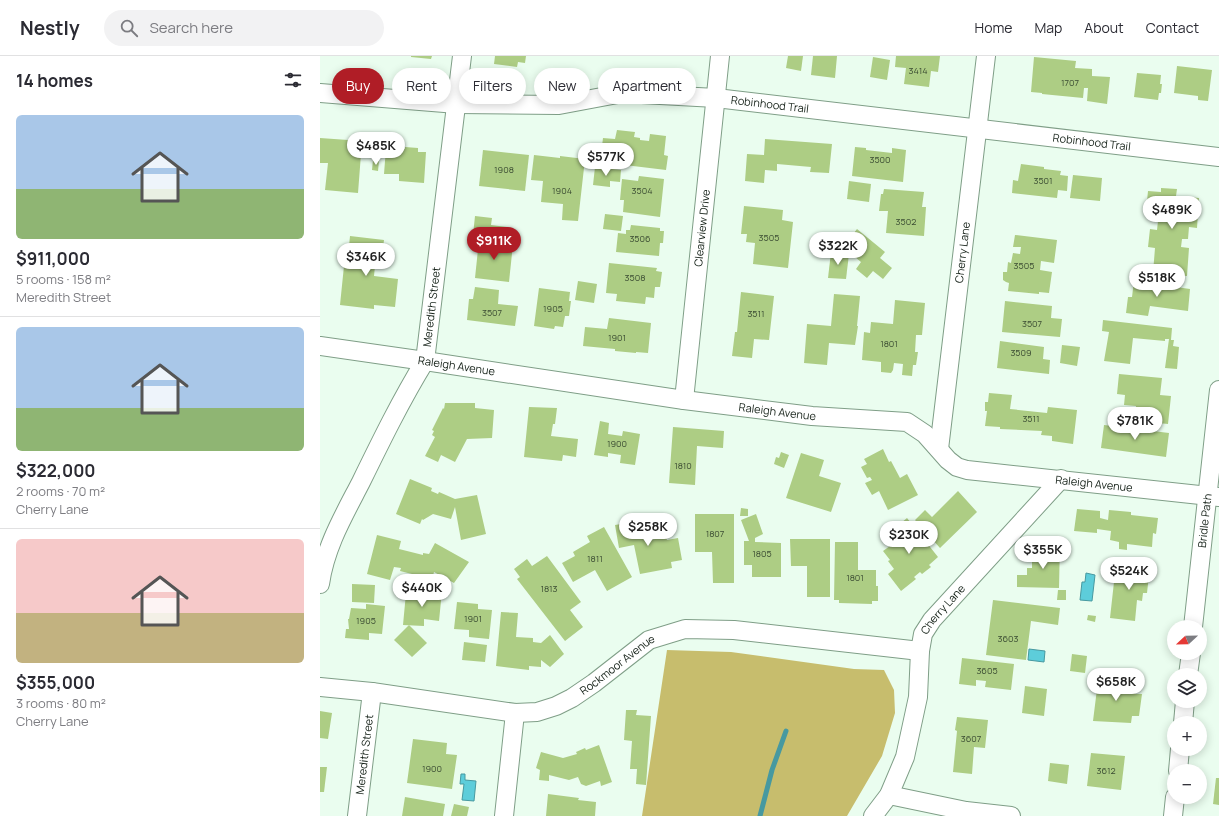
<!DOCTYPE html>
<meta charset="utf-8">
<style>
body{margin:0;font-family:Manrope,sans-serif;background:#f2f2f3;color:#2b2b33;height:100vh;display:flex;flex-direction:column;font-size:15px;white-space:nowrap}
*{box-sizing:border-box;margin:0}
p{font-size:13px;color:#7c7c81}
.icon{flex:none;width:22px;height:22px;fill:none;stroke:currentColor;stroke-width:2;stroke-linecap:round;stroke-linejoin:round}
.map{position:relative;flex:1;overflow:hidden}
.sheet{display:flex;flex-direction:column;background:#fff;width:320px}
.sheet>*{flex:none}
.guide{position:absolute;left:12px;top:12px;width:380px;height:36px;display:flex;gap:8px}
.needle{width:26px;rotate:248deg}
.tools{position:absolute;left:847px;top:564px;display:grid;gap:8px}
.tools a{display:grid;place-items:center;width:40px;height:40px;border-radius:50%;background:#fff;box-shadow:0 2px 10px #0003;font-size:20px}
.price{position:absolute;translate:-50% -34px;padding:0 9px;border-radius:14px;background:#fff;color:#222;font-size:13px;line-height:26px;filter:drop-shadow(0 1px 2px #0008)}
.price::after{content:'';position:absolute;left:50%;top:24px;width:12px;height:9px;margin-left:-6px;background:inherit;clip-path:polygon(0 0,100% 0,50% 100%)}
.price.selected{background:#b01d26;color:#fff}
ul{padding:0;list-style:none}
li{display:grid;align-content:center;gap:8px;height:212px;padding:0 16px}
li+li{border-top:1px solid #e1e1e2}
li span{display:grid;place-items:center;height:124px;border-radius:6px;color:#555}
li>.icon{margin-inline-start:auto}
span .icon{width:72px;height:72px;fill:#fffc;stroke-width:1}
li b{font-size:17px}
h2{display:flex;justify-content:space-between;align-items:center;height:48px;padding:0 16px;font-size:17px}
.tag{padding:0 14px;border-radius:18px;background:#fff;box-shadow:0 2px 10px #0003;font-size:14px;line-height:36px}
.tag.selected{background:#b01d26;color:#fff}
header{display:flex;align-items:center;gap:24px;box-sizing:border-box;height:56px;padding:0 20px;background:#fff;border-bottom:1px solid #e1e1e2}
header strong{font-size:19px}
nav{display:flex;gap:22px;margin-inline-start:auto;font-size:14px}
.search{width:280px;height:36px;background:#f2f2f3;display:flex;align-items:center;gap:10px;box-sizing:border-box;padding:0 14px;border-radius:22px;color:#7c7c81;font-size:15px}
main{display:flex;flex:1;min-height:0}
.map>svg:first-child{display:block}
</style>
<header>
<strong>Nestly</strong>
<div class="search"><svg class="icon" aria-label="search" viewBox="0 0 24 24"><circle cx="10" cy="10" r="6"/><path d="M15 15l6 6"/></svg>Search here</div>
<nav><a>Home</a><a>Map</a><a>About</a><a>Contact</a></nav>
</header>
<main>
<section class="sheet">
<h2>14 homes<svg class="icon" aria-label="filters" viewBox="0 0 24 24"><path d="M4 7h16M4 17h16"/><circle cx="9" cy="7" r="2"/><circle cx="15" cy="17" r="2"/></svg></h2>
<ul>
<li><span style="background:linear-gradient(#a9c7e8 60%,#8fb573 0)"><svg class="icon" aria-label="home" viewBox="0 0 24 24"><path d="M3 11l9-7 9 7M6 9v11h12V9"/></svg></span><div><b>$911,000</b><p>5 rooms · 158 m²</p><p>Meredith Street</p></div></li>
<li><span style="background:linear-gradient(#a9c7e8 65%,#8fb573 0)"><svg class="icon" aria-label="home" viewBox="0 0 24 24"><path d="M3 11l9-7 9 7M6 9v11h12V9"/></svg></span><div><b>$322,000</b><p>2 rooms · 70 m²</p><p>Cherry Lane</p></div></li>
<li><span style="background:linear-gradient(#f6c9c9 60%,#c2b280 0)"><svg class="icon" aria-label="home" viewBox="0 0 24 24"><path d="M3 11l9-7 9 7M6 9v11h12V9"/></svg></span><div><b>$355,000</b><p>3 rooms · 80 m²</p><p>Cherry Lane</p></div></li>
</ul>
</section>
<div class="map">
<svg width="899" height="760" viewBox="0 0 899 760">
<rect width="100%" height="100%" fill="#eafdef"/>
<path fill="#c7bd6d" d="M347 594 411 596 534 613 564 614 574 634 575 657 562 700 527 760H322Z"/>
<g fill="#5dcdda" stroke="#4799a0">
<path d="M766 517 775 519 772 545 760 544 762 526H765Z"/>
<path d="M709 593 725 595 724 606 708 604Z"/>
<path d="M141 718H145V724L156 725 154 745 142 744 144 728H140Z"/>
</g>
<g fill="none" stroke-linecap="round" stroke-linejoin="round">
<path stroke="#4799a0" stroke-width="5" d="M440 760 452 714 466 675"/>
</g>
<g fill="#adcd84">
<path d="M91 0H112L111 3 91 1Z"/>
<path d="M175 0H206L205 7 198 6 197 11 174 8Z"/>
<path d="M468 0H483L481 15 466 12Z"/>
<path d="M493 0H517L515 22 491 19Z"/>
<path d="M576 0H620L618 16 611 15 609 31 584 28 586 12 575 11Z"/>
<path d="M553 1 570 4 567 24 550 21Z"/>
<path d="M714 1 756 5 755 12 772 13V20L790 21 787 48 767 45 768 32H764L763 42 722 38V37L711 36Z"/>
<path d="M857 10 892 14 888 45 878 44V40L854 37Z"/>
<path d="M817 17 841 19 840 28H842L841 37H839L838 44 814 41Z"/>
<path d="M297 74 315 76 314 81 320 82V84L329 85 330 78 346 80 344 99 348 100 346 114 280 106 283 82 295 83Z"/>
<path d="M0 82 42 85 38 137 5 134 8 107H0Z"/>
<path d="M445 83 512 88 509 117 490 116 491 111 457 108V115L445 114 444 127 425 125 427 98 444 99Z"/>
<path d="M85 91 98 92V96H106L104 127 79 125V118H64L66 92 85 93Z"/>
<path d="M535 91 546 92V94L572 97V92L586 94 583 126 532 120Z"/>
<path d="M163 94 209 99 205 135 159 130Z"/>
<path d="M214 99 240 102V100L265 103 258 165 242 164 243 148 221 146 223 125 211 124Z"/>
<path d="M53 104 59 105 58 115 52 114Z"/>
<path d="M701 108 724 111V113L741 115 740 119 748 120 747 135 738 134 737 142 692 137 693 124 698 125Z"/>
<path d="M275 111 301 114 300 126 290 125V131L273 129Z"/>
<path d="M753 119 782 122 780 145 750 142Z"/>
<path d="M319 120 344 123 340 161 303 156 304 144H300L302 123 318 125Z"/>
<path d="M529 125 551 128 549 146 527 143Z"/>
<path d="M841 132 857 133 856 140 879 142 877 172 869 171 868 183H862L861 191 869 192 867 220 833 217 835 192 828 191 830 173 837 174 839 156 826 155 828 135 841 136Z"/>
<path d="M564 133 604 136 602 151H606L604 180 566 177 568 155H559L561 138H563Z"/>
<path d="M424 150 463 154 462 164 473 166 468 212 433 208 435 187 426 186 427 178H421Z"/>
<path d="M285 158 303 160 301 175 283 173Z"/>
<path d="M155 160 172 162 171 169 187 171 185 184 153 179Z"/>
<path d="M311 169 340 172V175H344L343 187H340L339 200 296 196 298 177 306 178V174H310Z"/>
<path d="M537 173 565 196 560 202 572 212 563 223 553 215 547 222 536 213 541 206 523 191Z"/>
<path d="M501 178 509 179 507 190 500 189Z"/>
<path d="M695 179 737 184 734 207 721 205 720 214 732 216 729 237 719 236V238L688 235 689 227 686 226 683 224V216H687L688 206 691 207 693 197 700 198 701 191H693Z"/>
<path d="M30 180 64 184 62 200H56L54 220 78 223 75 251 54 249V253L20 249 25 200H28Z"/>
<path d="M159 184 193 188 189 226 155 222Z"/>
<path d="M511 196 529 198 526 223 508 222Z"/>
<path d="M289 207 337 212 336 215 342 216 340 231H335L334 242 326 241 325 248 296 245 297 238 286 237Z"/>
<path d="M258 225 277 228 274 247 255 244Z"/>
<path d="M814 225 870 233 868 255 830 250 828 260 806 257 808 241H812Z"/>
<path d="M155 231 179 234 178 248 198 250 195 270 147 264 149 243H153Z"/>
<path d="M219 232 250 236 249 245H251L249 260H245L243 271 235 270 234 273 214 270Z"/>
<path d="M421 236 454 240 449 284 434 283 432 302 412 300 415 276H417Z"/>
<path d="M514 238 540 240 537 270H538L535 289 509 287 507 309 484 307 487 268 511 270Z"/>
<path d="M575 244 605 247 602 279H596L595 296H598L596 309H593L592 320 582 319 583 308 574 307 573 314 571 317 561 316V306L542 304 544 276 550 277 551 266 573 268Z"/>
<path d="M685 245 732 250 731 262 742 263 740 281 682 276Z"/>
<path d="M289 262 331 267 328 297 316 296V297L295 295V293L263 290 265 271 287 273Z"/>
<path d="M783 264 852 272 851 284H854L853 290 859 291 857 313 845 312 849 283H845V285L813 282 810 308 784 305 789 276 782 275Z"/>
<path d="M680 285 724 291 723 303 730 304 729 318 677 312Z"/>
<path d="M742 289 760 291 757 310 740 307Z"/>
<path d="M799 318 842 322 840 339 851 340 848 368 838 367 837 369 819 367 820 363 815 362 816 350 804 349 805 339 797 338Z"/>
<path d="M669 337 692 339 690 353 727 357 728 351 757 354 753 388 732 385V380L721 379 722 375 680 373V371L665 370 667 355H665V346H668Z"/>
<path d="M125 347H155V352L174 354 172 382 147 383 135 406 121 399 118 406 105 400 115 381 112 379 114 375 112 374 123 352 124 353Z"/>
<path d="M209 351 237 352 235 368H233L231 380 258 383 256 401 243 399 242 405 204 401Z"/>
<path d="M280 365 289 367 288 378 302 380 303 375 320 378 315 409 300 407 301 399 288 397V401L274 399Z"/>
<path d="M784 369 849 377 846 401 781 392Z"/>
<path d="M353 371 404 375 403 392 377 390 375 429 349 427Z"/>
<path d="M563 393 569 406 571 405 580 422 587 418 598 439 568 454 559 435 552 439 545 427 552 424 550 421 547 422 541 411 547 408 544 403Z"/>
<path d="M461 396 469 399 464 412 454 408 456 401 459 402Z"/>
<path d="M481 397 504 404 499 420 521 427 511 456 466 442Z"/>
<path d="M90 423 112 432 111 435 118 438 119 436 135 443 157 439 166 478 141 484 135 451 131 463 113 458 103 464 102 463 100 468 76 458Z"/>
<path d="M638 435 657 456 620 492 595 464 605 454 612 461Z"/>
<path d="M421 452 428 453V460H420Z"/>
<path d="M757 453 780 455V462L788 464 789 454 811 456V459L838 462 836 478 833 477 832 491 807 488V494L799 493V486L790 484 791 475 777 473V477L754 475Z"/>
<path d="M375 458H414V527H393L392 496H375Z"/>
<path d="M436 458 443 478 435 482V486L461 487V521H432V509H424V485H429L421 464Z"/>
<path d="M587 462 618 501 609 509 611 511 602 518 600 516 594 521 596 523 581 535 568 518 574 513 568 505 570 504 563 495 581 482 574 473Z"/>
<path d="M326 464 330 484 346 481 347 484 358 482 362 504 351 506 352 512 320 518 314 489 299 492 295 469Z"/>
<path d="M284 471 312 521 287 535 275 514 253 526 242 507 255 500 253 496 270 486 267 480Z"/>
<path d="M57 479 81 485 79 493 103 499V497L109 498 115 487 149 506 134 527 114 516 111 527 94 523 96 519 80 515 81 512 74 511 70 524 47 518Z"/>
<path d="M470 483H510V541H487V510H471Z"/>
<path d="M726 485 740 486 739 532 697 531V519H707V512H712V501L725 502Z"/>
<path d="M515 486H538V514H556V530H558V545H552V548L519 547V544H514Z"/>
<path d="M227 500 261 546 250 554 263 571 245 585 197 523 200 521 194 513 207 503 212 510Z"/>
<path d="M803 507 830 510 827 537H823L822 545 817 544 815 565 790 562 794 526 801 527Z"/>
<path d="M32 528 55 529 54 547 32 546Z"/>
<path d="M100 534 122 535 119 565 104 563V570L83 569 86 537 100 538Z"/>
<path d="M738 534H746V544H737Z"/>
<path d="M673 544 740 552 738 569 711 565 706 604 666 599Z"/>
<path d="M137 546 158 548V553L172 554 169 583 149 581V574L134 573Z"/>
<path d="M46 548 65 550 62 578 49 577V584L25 582 26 573H29L28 563H29L31 552 46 553Z"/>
<path d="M181 556 198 557 196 581 213 582V586L221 587 230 579 244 598 230 611 221 604V611L209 610V614L176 610Z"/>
<path d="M768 559 776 560 775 566 767 564Z"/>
<path d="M89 569 107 587 92 601 74 584Z"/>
<path d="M144 586 167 589 165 606 142 604Z"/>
<path d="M752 598 767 600 765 617 750 615Z"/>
<path d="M642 602 694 608 691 634 665 631 666 625 656 624V630L639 628Z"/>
<path d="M778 623 796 625V627L816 629 815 638H822L819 660H812L811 667 773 665 777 633H772L773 624H778Z"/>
<path d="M705 630 727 633 724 660 702 657Z"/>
<path d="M306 654H317L316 659 331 660 326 729 316 728 317 713H310L312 685 304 684Z"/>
<path d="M0 655 12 657 8 683 0 682Z"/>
<path d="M637 661 668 664 665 692 654 691 652 718 633 716 637 675 635 674Z"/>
<path d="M93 683 127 687 126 698 137 699 132 733 87 727Z"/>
<path d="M279 689 292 726 281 730 280 725 266 730 261 728 258 721 249 724 229 719V725L219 724 220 714 216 712 221 696 243 702 257 698 256 696 265 692 266 694Z"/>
<path d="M771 697 805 700 801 734 767 730Z"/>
<path d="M730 707 749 709 747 728 728 725Z"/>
<path d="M0 711H7L4 736H0Z"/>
<path d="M896 722H899V749L893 748Z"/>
<path d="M228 738 259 742 258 744 276 746 275 760H226Z"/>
<path d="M85 741 125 748 123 760H82Z"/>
<path d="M134 748 149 751 147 760H131Z"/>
</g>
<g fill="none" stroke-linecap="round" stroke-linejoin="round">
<defs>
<g id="minor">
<path id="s1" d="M0 37 137 48 239 49 303 37 396 42 899 101"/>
<path id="s2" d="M0 290 105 305 364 344 492 360 587 366 605 378 628 404 637 411 647 414 899 441"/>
<path id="s3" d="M364 344 400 0"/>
<path id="s4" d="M619 393 666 0"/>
<path id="s5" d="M0 528C5 491 24 459 41 426 61 385 81 344 105 305L142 0"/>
<path id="s6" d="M873 571 899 334"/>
<path d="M868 619 871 597"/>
<path id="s7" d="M0 631 52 636 195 657 217 656 236 650 252 642 274 627 329 584 365 573 414 574 600 595"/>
<path d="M863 667 865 645"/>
<path d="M858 715 860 693"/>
<path d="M569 739 646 755 691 760"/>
<path id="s8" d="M37 760 52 636"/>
<path d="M184 760 195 657"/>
<path id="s9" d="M553 760 569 739 585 701 598 641 600 595 603 578 612 564 741 423"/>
<path d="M853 760 855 741"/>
</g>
</defs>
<use href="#minor" stroke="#7f9e87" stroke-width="20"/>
<use href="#minor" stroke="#fff" stroke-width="18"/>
</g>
<g text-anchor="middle" stroke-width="3" stroke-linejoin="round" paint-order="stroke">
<g font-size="9" fill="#3a4b32">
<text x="598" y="18">3414</text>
<text x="750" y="30">1707</text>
<text x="560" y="107">3500</text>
<text x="184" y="117">1908</text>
<text x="723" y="128">3501</text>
<text x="242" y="138">1904</text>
<text x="322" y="138">3504</text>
<text x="586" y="169">3502</text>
<text x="449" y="185">3505</text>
<text x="320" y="186">3506</text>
<text x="704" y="213">3505</text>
<text x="315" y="225">3508</text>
<text x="233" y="256">1905</text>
<text x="172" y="260">3507</text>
<text x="436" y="261">3511</text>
<text x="712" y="271">3507</text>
<text x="297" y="285">1901</text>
<text x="569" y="291">1801</text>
<text x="701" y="300">3509</text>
<text x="711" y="366">3511</text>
<text x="297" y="391">1900</text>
<text x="363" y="413">1810</text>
<text x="395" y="481">1807</text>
<text x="442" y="501">1805</text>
<text x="275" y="506">1811</text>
<text x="535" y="525">1801</text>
<text x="229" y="536">1813</text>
<text x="153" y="566">1901</text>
<text x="46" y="568">1905</text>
<text x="688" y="586">3603</text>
<text x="667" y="618">3605</text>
<text x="651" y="686">3607</text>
<text x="112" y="716">1900</text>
<text x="786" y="718">3612</text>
</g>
<g font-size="11" fill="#142017" stroke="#fff">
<text dy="4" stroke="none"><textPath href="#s1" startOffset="452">Robinhood Trail</textPath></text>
<text dy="4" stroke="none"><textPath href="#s1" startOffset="776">Robinhood Trail</textPath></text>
<text dy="4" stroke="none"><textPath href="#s3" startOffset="173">Clearview Drive</textPath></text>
<text dy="4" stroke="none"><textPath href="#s4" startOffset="198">Cherry Lane</textPath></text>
<text dy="4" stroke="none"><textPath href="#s5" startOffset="302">Meredith Street</textPath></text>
<text dy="4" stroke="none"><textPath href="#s2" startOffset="138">Raleigh Avenue</textPath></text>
<text dy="4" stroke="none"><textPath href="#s2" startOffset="462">Raleigh Avenue</textPath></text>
<text dy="4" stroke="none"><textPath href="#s2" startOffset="798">Raleigh Avenue</textPath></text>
<text dy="4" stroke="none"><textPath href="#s6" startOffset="107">Bridle Path</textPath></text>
<text dy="4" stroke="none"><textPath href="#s9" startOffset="224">Cherry Lane</textPath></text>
<text dy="4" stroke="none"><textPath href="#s7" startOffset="313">Rockmoor Avenue</textPath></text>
<text dy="4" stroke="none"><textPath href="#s8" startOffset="62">Meredith Street</textPath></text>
</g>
</g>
</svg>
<div class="tools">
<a><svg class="needle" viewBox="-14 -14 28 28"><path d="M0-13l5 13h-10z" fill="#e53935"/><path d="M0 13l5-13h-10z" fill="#7c7c81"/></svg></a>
<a><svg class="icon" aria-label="layers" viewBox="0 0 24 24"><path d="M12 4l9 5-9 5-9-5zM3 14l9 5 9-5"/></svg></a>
<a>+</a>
<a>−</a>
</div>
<b class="price" style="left:56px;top:110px">$485K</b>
<b class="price" style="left:286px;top:121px">$577K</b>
<b class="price" style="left:852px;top:174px">$489K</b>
<b class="price selected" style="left:174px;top:205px">$911K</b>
<b class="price" style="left:518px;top:210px">$322K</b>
<b class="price" style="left:46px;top:221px">$346K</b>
<b class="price" style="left:837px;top:242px">$518K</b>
<b class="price" style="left:815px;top:385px">$781K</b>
<b class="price" style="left:328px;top:491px">$258K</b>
<b class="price" style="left:589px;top:499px">$230K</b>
<b class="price" style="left:723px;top:514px">$355K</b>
<b class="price" style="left:809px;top:535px">$524K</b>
<b class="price" style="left:102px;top:552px">$440K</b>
<b class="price" style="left:796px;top:646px">$658K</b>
<div class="guide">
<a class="tag selected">Buy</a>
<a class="tag">Rent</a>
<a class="tag">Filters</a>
<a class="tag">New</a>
<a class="tag">Apartment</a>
</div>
</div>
</main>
